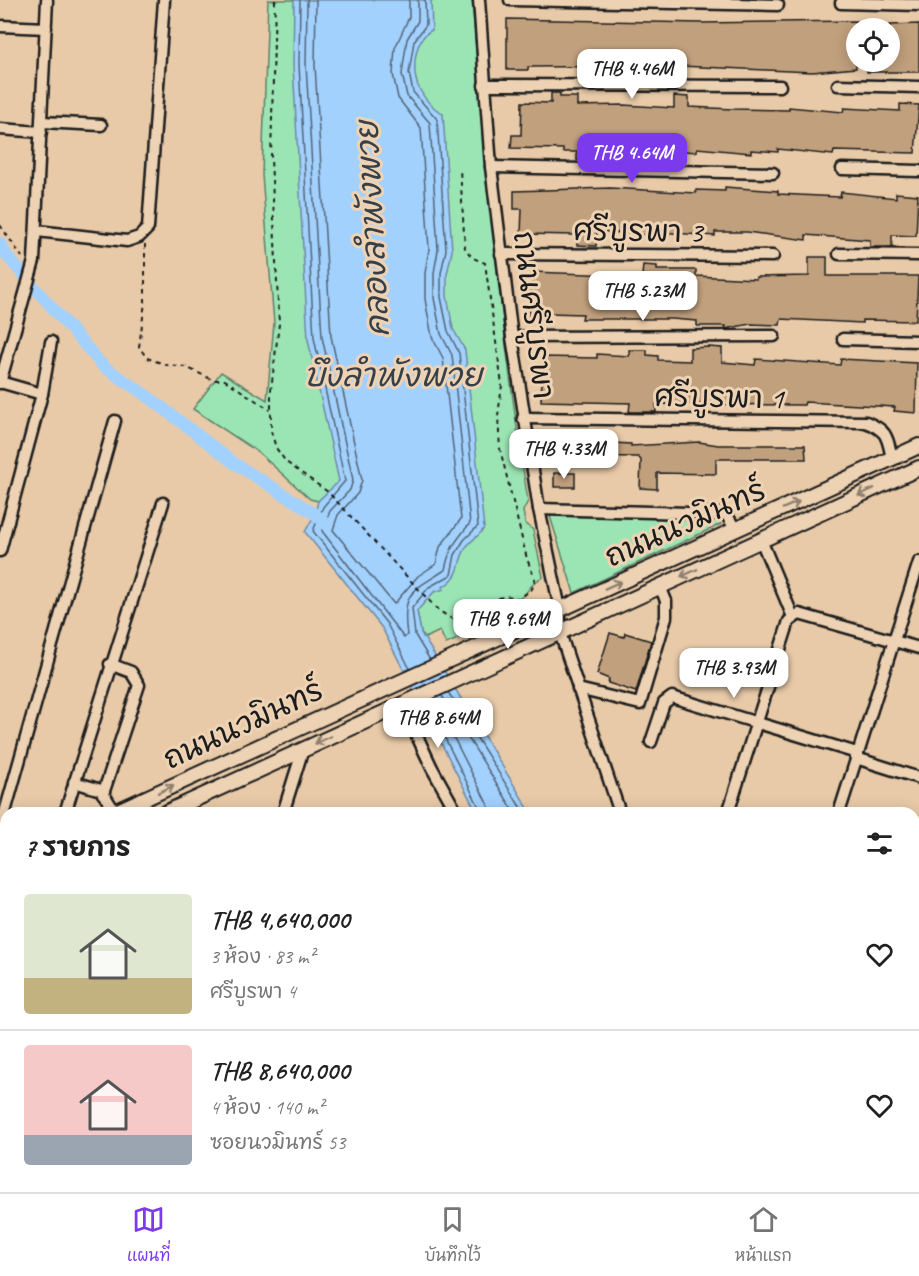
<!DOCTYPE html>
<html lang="th">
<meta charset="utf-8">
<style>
body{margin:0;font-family:Caveat,"Playpen Sans Thai",sans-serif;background:#f6f6f6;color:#222;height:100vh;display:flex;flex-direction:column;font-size:22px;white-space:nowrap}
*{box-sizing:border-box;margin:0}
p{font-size:20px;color:#767676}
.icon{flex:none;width:33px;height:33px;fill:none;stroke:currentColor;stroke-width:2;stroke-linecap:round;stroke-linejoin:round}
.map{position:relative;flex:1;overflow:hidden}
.side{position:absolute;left:0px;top:807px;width:920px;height:386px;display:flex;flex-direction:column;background:#fff;border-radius:18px 18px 0 0;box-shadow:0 3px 15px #0003}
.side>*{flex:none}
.buttons{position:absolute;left:846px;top:18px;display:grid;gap:12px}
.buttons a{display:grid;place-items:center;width:54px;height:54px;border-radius:50%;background:#fff;box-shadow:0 3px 15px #0003;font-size:30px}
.price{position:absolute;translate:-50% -51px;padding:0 14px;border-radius:12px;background:#fff;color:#222;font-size:20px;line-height:39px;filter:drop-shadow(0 2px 3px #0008)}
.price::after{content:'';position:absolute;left:50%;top:36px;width:18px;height:14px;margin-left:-9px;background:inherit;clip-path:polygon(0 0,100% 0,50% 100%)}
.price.on{background:#7c3aed;color:#fff}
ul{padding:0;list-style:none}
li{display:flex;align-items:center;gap:18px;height:150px;padding:0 24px}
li+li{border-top:2px solid #e0e0e0}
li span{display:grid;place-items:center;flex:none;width:168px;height:120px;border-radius:6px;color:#555}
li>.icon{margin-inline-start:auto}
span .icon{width:72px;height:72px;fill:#fffc;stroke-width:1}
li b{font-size:26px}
h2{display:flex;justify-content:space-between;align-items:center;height:72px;padding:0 24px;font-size:26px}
.tabs{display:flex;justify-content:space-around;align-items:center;height:84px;border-top:2px solid #e0e0e0;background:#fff;font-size:16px;color:#767676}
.tabs a{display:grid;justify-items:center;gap:3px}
.tabs .on{color:#7c3aed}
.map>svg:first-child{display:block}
</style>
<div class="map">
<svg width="919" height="1192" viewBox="0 0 919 1192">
<rect width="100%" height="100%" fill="#e8caa8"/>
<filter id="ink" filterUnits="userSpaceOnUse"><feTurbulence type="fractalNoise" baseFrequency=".0167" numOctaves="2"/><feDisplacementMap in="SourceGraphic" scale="12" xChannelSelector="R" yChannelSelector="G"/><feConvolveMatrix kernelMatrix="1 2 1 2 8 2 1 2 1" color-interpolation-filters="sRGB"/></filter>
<g filter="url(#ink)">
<g fill="#9be5b4" stroke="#5c8068" stroke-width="1.5">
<path d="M268 0H472C486 168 501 334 528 501L523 511 525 523 533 530 543 577C531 581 529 594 517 600L521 612 446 644 440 631 425 638 421 633 417 611 318 501 310 499 258 452 193 409 221 372 267 400 274 323 262 175Z"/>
<path d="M549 513 713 517 721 524 574 593Z"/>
</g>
<path fill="#a2d1fe" stroke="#6c89a4" stroke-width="1.5" d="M294 0H431L432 30C413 39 411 74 420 90 425 100 433 108 443 114L452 251 447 274V296L453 329 465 350 484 528C480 536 472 539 467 546 455 564 464 574 443 587L444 589 434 592 417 611 421 633 531 813H477L382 628 305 532 315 514 318 501 339 481 308 340 293 65Z"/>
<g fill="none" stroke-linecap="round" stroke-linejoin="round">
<g stroke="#526476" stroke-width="1.5">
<path d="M300 0 299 65 314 338 345 481 323 507 313 531 387 624 410 669"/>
<path d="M307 0 306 65 322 337 353 480 350 490 330 511 322 531 404 638 407 635C401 592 412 591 445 570 450 545 456 542 470 523L452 355 441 334 434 298V273L438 250 430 123 407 96 402 74 407 39 418 21V0"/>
<path d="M316 0 315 65 331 336 362 480 358 493 338 515 333 530 394 604 418 576 436 564 440 547 461 519 443 358 432 337 425 299V273L429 249 421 128 398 98 393 74 395 48 409 17V0"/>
<path d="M425 0 426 25 414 41 409 73 413 92 437 119 446 250 441 273V297L448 331 459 353 478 526 464 540 455 555 451 575 429 587 412 608 415 635 430 660"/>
<path d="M448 692 524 813"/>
<path d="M442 696 515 813"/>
<path d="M434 699 488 805 490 813"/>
<path d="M427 702 482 813"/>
</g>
<path stroke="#a2d1fe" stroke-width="12" d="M0 243 7 256 103 366 150 398 234 463 315 514 327 525"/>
</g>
<g fill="#c1a07d" stroke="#1c1c1c" stroke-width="1.5">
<path d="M507 19 700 23 856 21V68L812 72 680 66 528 67V70H507Z"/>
<path d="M919 24V72H867V62H890V25Z"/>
<path d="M551 93H560V97H577V106L623 105 674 108V96L689 97V107L733 109 789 110V107L843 112 844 108 900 111V104L919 105 915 153 834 151 833 155 778 149V152L751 150V153L697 148V152L659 149V155L646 154V151L588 148V160H577V152H563V149L511 148 512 135H521L522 102 551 103Z"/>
<path d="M725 187 778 191V194L840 197 841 192 896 198V193L918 195 916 236 892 235V247H870V240L806 235V240L747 232H715V236L659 232V236L597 231 596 246 577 245V235L521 234 522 209H514V191L610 188 696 193V190L725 191Z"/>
<path d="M809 257H827V276H918L916 321 862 320V323L781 319 780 325 750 324 725 329 726 326H697V321L672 319H582L583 314 549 313V317L529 316 532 272 642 276 643 265 657 266V270H696V276L756 279V277L809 276Z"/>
<path d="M709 347 722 348V362L755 365 756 359 840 365 841 359 917 363 916 413 894 411 895 407 805 402 804 405 656 404V412H629L630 403 541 401 543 357 597 358V354L629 356V350H647V355L658 356V360L690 361V348Z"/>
<path d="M574 441 631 444V446L699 442 718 445H805L806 459H716V474L657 473V489L640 488 641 460 638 457 553 456V442Z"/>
<rect x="554" y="473" width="21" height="14"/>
<path d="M610 633 624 637 625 633 651 641 636 692 608 683 609 679 597 674Z"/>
</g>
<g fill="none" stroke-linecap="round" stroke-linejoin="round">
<defs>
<g id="minor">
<path d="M479 0 491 167 512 337 539 509 560 609V633L620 813"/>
<path d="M510 0 778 5"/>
<path d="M841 3 919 5"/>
<path d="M0 26 46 28"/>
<path d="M484 85 780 86"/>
<path d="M838 85 919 87"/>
<path d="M42 122 101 125"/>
<path d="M0 129 41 132"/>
<path d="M491 167 773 173"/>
<path d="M842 169 919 171"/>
<path d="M37 231 127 241 139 237 148 228 164 0"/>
<path d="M501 254 773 256"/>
<path d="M839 254 919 255"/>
<path d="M512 337 774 336"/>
<path d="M843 339 919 341"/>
<path d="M0 382 42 394"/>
<path d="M0 383 34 261 47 0"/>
<path d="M523 418 866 422C888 431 887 437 892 458"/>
<path d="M539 509 726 514 736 530"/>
<path d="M761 540 793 617"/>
<path d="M0 551 42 394 51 342"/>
<path d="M578 689 640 704 666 617V601L660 586"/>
<path d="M402 704 432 768 457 813"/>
<path d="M651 742 664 703 672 697 857 753"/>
<path d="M856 758 919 778"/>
<path d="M74 782 101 790 115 812"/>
<path d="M103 794 139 685 131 672 110 664"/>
<path d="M65 813 163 503"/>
<path d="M283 813 303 749"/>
<path d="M728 813 789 621 799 614 919 648"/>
<path d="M839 813 919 562"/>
<path d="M0 830 115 421"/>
<path d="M914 958 919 949"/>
<path d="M914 1081 919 1085"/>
<path d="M914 1148 919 1138"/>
<path d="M914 1170 919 1174"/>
<path d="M502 1186 521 1192"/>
<path d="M728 1186 745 1192"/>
<path d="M51 1192 52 1186"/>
<path d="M208 1192 215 1186"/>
<path d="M273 1192 274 1186"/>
<path d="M386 1192 388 1186"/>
<path d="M408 1192 410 1186"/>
<path d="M601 1192 605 1186"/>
<path d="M887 1192 891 1186"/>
</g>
<g id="major">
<path d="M113 813 919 446"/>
<path d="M165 813 919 468"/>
<path d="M0 863 6 861"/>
<path d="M0 887 6 884"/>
</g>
</defs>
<use href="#minor" stroke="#1c1c1c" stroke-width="15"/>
<use href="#major" stroke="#1c1c1c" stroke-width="18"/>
<g stroke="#1c1c1c" stroke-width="2" stroke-dasharray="4.5 4.5" stroke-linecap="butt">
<path d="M275 0 271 158 279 324 271 390V431L276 448 286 462 328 492 438 610 452 619C474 618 496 588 519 599L532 589 535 579 527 559 500 449 498 416 502 385 485 263 473 258 465 249 460 169"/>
<path d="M0 225 22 257"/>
<path d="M145 244V302L139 347 147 358 167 365 186 367 213 380H225L270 410"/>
</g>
<use href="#minor" stroke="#edd2b4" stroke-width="10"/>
<use href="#major" stroke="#edd2b4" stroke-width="14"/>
</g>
<defs><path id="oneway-shaft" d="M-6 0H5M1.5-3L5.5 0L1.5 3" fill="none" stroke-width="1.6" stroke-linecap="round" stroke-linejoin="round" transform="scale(1.5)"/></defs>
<g stroke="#8f8070">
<use href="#oneway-shaft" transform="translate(866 492) rotate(155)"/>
<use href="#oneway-shaft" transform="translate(791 505) rotate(-24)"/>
<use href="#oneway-shaft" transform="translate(689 573) rotate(156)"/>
<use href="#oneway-shaft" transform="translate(613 585) rotate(-24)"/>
<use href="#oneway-shaft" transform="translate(323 740) rotate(155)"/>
<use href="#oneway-shaft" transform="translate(166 789) rotate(-25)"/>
</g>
</g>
<g text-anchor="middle" stroke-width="6" stroke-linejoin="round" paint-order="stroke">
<g font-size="30" fill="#1c1c1c" stroke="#edd2b4">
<text transform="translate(638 231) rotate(1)" y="10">ศรีบูรพา 3</text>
<text transform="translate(534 315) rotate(83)" y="10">ถนนศรีบูรพา</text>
<text transform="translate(719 397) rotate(1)" y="10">ศรีบูรพา 1</text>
<text transform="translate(685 523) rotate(-24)" y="10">ถนนนวมินทร์</text>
<text transform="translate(243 724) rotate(-25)" y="10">ถนนนวมินทร์</text>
</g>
<g font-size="32" font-style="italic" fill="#374049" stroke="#edd2b4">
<text transform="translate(372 229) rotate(-93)" y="11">คลองลำพังพวย</text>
<text x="393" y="386">บึงลำพังพวย</text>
</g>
</g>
</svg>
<div class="buttons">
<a><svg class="icon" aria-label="locate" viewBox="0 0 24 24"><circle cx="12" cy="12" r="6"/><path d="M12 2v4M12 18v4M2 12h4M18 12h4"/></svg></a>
</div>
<b class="price" style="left:632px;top:100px">THB 4.46M</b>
<b class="price on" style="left:632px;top:184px">THB 4.64M</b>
<b class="price" style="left:643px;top:322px">THB 5.23M</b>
<b class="price" style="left:564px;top:480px">THB 4.33M</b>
<b class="price" style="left:508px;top:650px">THB 9.69M</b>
<b class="price" style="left:734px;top:699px">THB 3.93M</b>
<b class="price" style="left:438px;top:749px">THB 8.64M</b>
<section class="side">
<h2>7 รายการ<svg class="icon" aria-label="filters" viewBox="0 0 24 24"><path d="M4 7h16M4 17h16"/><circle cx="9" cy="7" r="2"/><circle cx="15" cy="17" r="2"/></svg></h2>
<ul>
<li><span style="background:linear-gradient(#dfe7d0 70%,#c2b280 0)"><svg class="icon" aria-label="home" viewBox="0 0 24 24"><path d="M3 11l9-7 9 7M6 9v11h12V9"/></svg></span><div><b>THB 4,640,000</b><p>3 ห้อง · 83 m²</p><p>ศรีบูรพา 4</p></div><svg class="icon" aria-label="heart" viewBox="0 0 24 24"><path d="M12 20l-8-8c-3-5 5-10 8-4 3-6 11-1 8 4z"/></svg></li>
<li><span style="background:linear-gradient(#f6c9c9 75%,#9aa5b1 0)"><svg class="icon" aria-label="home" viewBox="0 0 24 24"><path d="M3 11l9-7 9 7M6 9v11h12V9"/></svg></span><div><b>THB 8,640,000</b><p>4 ห้อง · 140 m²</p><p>ซอยนวมินทร์ 53</p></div><svg class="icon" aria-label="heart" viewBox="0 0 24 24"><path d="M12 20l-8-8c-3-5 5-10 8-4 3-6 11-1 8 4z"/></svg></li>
</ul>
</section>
</div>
<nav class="tabs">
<a class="on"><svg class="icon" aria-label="map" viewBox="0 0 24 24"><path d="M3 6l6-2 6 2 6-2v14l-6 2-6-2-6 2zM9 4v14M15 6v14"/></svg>แผนที่</a>
<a><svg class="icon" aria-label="saved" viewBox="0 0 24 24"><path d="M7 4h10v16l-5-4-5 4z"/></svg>บันทึกไว้</a>
<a><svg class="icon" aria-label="home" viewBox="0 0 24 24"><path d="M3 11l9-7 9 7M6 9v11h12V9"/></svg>หน้าแรก</a>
</nav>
